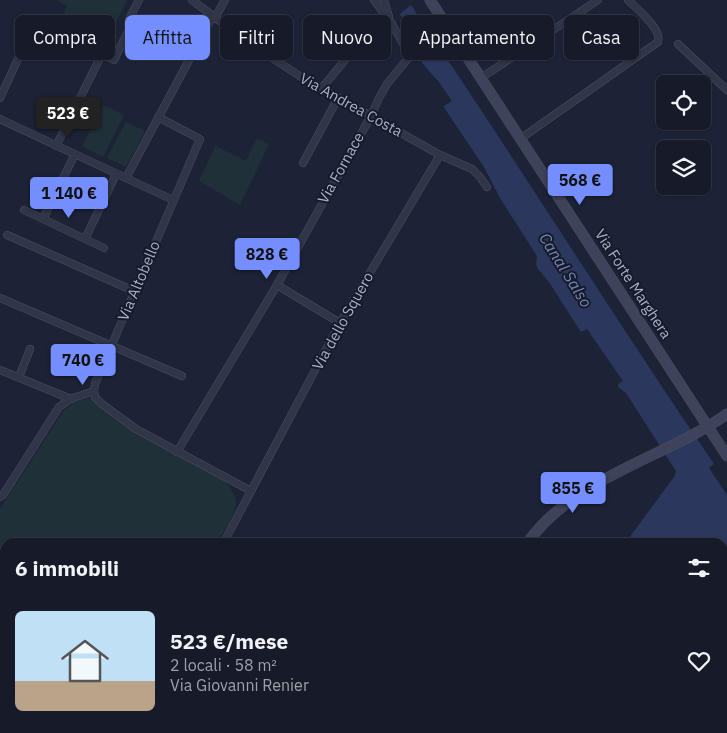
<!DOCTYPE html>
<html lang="it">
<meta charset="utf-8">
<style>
body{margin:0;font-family:"IBM Plex Sans",sans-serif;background:#1f2331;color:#f1f3f6;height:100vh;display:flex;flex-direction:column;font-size:19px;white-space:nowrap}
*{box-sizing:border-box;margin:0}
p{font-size:16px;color:#9ea1a8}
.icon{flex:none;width:28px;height:28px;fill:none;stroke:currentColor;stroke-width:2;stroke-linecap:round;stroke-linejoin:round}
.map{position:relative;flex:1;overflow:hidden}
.side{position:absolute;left:0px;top:538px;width:728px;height:196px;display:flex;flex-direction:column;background:#161a29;border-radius:15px 15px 0 0;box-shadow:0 1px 4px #0004,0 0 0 1px #353846}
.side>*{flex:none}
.hud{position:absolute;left:15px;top:15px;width:698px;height:45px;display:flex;gap:10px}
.controls{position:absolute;left:656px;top:75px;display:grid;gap:10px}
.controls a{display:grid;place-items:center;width:55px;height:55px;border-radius:8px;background:#161a29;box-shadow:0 1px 4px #0004,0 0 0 1px #353846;font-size:25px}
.price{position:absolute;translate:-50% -42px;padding:0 11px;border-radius:5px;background:#758eff;color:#111;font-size:16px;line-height:32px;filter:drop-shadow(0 1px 2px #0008)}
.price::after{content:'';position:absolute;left:50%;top:30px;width:15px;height:11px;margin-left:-8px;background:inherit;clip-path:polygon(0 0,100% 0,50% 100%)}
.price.active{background:#222;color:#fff}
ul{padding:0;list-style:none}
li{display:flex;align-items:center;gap:15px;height:125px;padding:0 15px}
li+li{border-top:1px solid #353846}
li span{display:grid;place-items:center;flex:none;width:140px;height:100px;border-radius:8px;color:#555}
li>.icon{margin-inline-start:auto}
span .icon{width:60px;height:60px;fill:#fffc;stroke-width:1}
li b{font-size:21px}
h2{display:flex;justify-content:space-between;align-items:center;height:60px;padding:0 15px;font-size:21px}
.tag{padding:0 18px;border-radius:8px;background:#161a29;box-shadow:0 1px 4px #0004,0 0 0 1px #353846;font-size:18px;line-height:45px}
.tag.active{background:#758eff;color:#111}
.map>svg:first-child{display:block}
</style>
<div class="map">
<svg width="727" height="733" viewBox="0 0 727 733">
<rect width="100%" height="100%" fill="#1d2337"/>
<g fill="#1f3038">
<path d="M56 0H127L104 47 55 24 57 20 61 19 67 6Z"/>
<path d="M103 105 124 115 103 157 82 146Z"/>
<path d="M126 122 145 131 126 167 107 158Z"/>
<path d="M257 138 269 144 240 205 199 181 216 145 217 147 246 161Z"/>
<path d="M90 398 113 418 132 430 223 479C247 504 232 516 218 542H5V729H16L12 733H0V509L64 410 75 402Z"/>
</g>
<g fill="#2c375e">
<path d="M411 5C514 157 611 313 714 464L709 468 727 495V574L723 571 722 542H682L672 538 664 539 660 542H626L674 477 676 471 626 393 618 387V384L623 381 587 329 581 332 579 329 549 282 538 269 536 264 537 256 500 198 484 167 445 109 444 106 452 101 439 82 422 63 418 50 400 14Z"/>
<path d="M727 582V655L723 652 722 588Z"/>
</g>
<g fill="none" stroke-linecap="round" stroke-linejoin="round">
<defs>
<g id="street">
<path d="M139 0 129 19 193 52"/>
<path d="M192 0 245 40 298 75 440 155 472 169 480 177 487 187"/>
<path d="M384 0 389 17"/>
<path d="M678 44 727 90"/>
<path d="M102 54 114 60 133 21"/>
<path d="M481 78 598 0"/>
<path d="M321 89 384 13"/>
<path d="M0 98 35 22 102 54 56 146"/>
<path d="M158 117 200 139 95 384 94 391 95 397 102 404 136 429 251 491"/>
<path d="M0 119 173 200"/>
<path d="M520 139 658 42C662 29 637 9 628 0"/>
<path d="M75 154 43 219 85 239 116 174"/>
<path d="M303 163 338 98"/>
<path d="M126 178 211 19 215 18 225 0"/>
<path d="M24 210 43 219"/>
<path d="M7 235 134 291"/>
<path d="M85 239 104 248"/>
<path d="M277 285 340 323"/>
<path d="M0 298 182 376"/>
<path d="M0 370 71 399"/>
<path d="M19 377 30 349"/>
<path d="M177 452 277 285 371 116 379 98 387 84 410 56 392 24 374 0"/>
<path d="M0 497 3 495 59 407 70 399 94 391"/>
<path d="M224 542 340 323 440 155"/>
<path d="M333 729 339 733"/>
<path d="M184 733 192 729"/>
<path d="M617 733 620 729"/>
</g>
<g id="secondary">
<path d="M430 0 727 456"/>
<path d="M528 542C576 476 663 459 727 414"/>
<path d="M390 733 393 729"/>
</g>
</defs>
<use href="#street" stroke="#4b5063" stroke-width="8"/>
<use href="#secondary" stroke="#4b5063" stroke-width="11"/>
<use href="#street" stroke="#303547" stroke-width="7"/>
<use href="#secondary" stroke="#3e435b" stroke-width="10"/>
</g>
<g text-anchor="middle" stroke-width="4" stroke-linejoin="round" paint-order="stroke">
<g font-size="15" fill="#aaafc5" stroke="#161b2b">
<text transform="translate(351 105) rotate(29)" y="5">Via Andrea Costa</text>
<text transform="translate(341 168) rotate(-61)" y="5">Via Fornace</text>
<text transform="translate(139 281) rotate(-67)" y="5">Via Altobello</text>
<text transform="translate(633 284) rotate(57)" y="5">Via Forte Marghera</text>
<text transform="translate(343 321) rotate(-61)" y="5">Via dello Squero</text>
</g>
<g font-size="16" font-style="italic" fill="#7785b5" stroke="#161b2b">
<text transform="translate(566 270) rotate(58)" y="6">Canal Salso</text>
</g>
</g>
</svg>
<div class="controls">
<a><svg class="icon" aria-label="locate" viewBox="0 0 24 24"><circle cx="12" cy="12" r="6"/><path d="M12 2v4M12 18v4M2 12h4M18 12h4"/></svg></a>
<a><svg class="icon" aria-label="layers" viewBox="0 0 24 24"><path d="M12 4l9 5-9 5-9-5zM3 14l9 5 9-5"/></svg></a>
</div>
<b class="price active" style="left:68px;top:139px">523 €</b>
<b class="price" style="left:580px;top:206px">568 €</b>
<b class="price" style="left:69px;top:219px">1 140 €</b>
<b class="price" style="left:267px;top:280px">828 €</b>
<b class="price" style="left:83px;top:386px">740 €</b>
<b class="price" style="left:573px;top:514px">855 €</b>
<div class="hud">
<a class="tag">Compra</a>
<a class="tag active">Affitta</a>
<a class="tag">Filtri</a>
<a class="tag">Nuovo</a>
<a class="tag">Appartamento</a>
<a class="tag">Casa</a>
</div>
<section class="side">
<h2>6 immobili<svg class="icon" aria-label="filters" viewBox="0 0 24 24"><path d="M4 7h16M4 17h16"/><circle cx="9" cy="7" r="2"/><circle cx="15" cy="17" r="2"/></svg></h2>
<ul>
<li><span style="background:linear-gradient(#bfe0f5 70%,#b9a48a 0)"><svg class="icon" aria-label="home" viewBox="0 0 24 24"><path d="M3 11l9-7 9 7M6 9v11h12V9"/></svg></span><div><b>523 €/mese</b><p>2 locali · 58 m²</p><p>Via Giovanni Renier</p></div><svg class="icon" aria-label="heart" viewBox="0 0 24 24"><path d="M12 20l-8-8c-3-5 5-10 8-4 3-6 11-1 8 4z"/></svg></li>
</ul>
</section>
</div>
